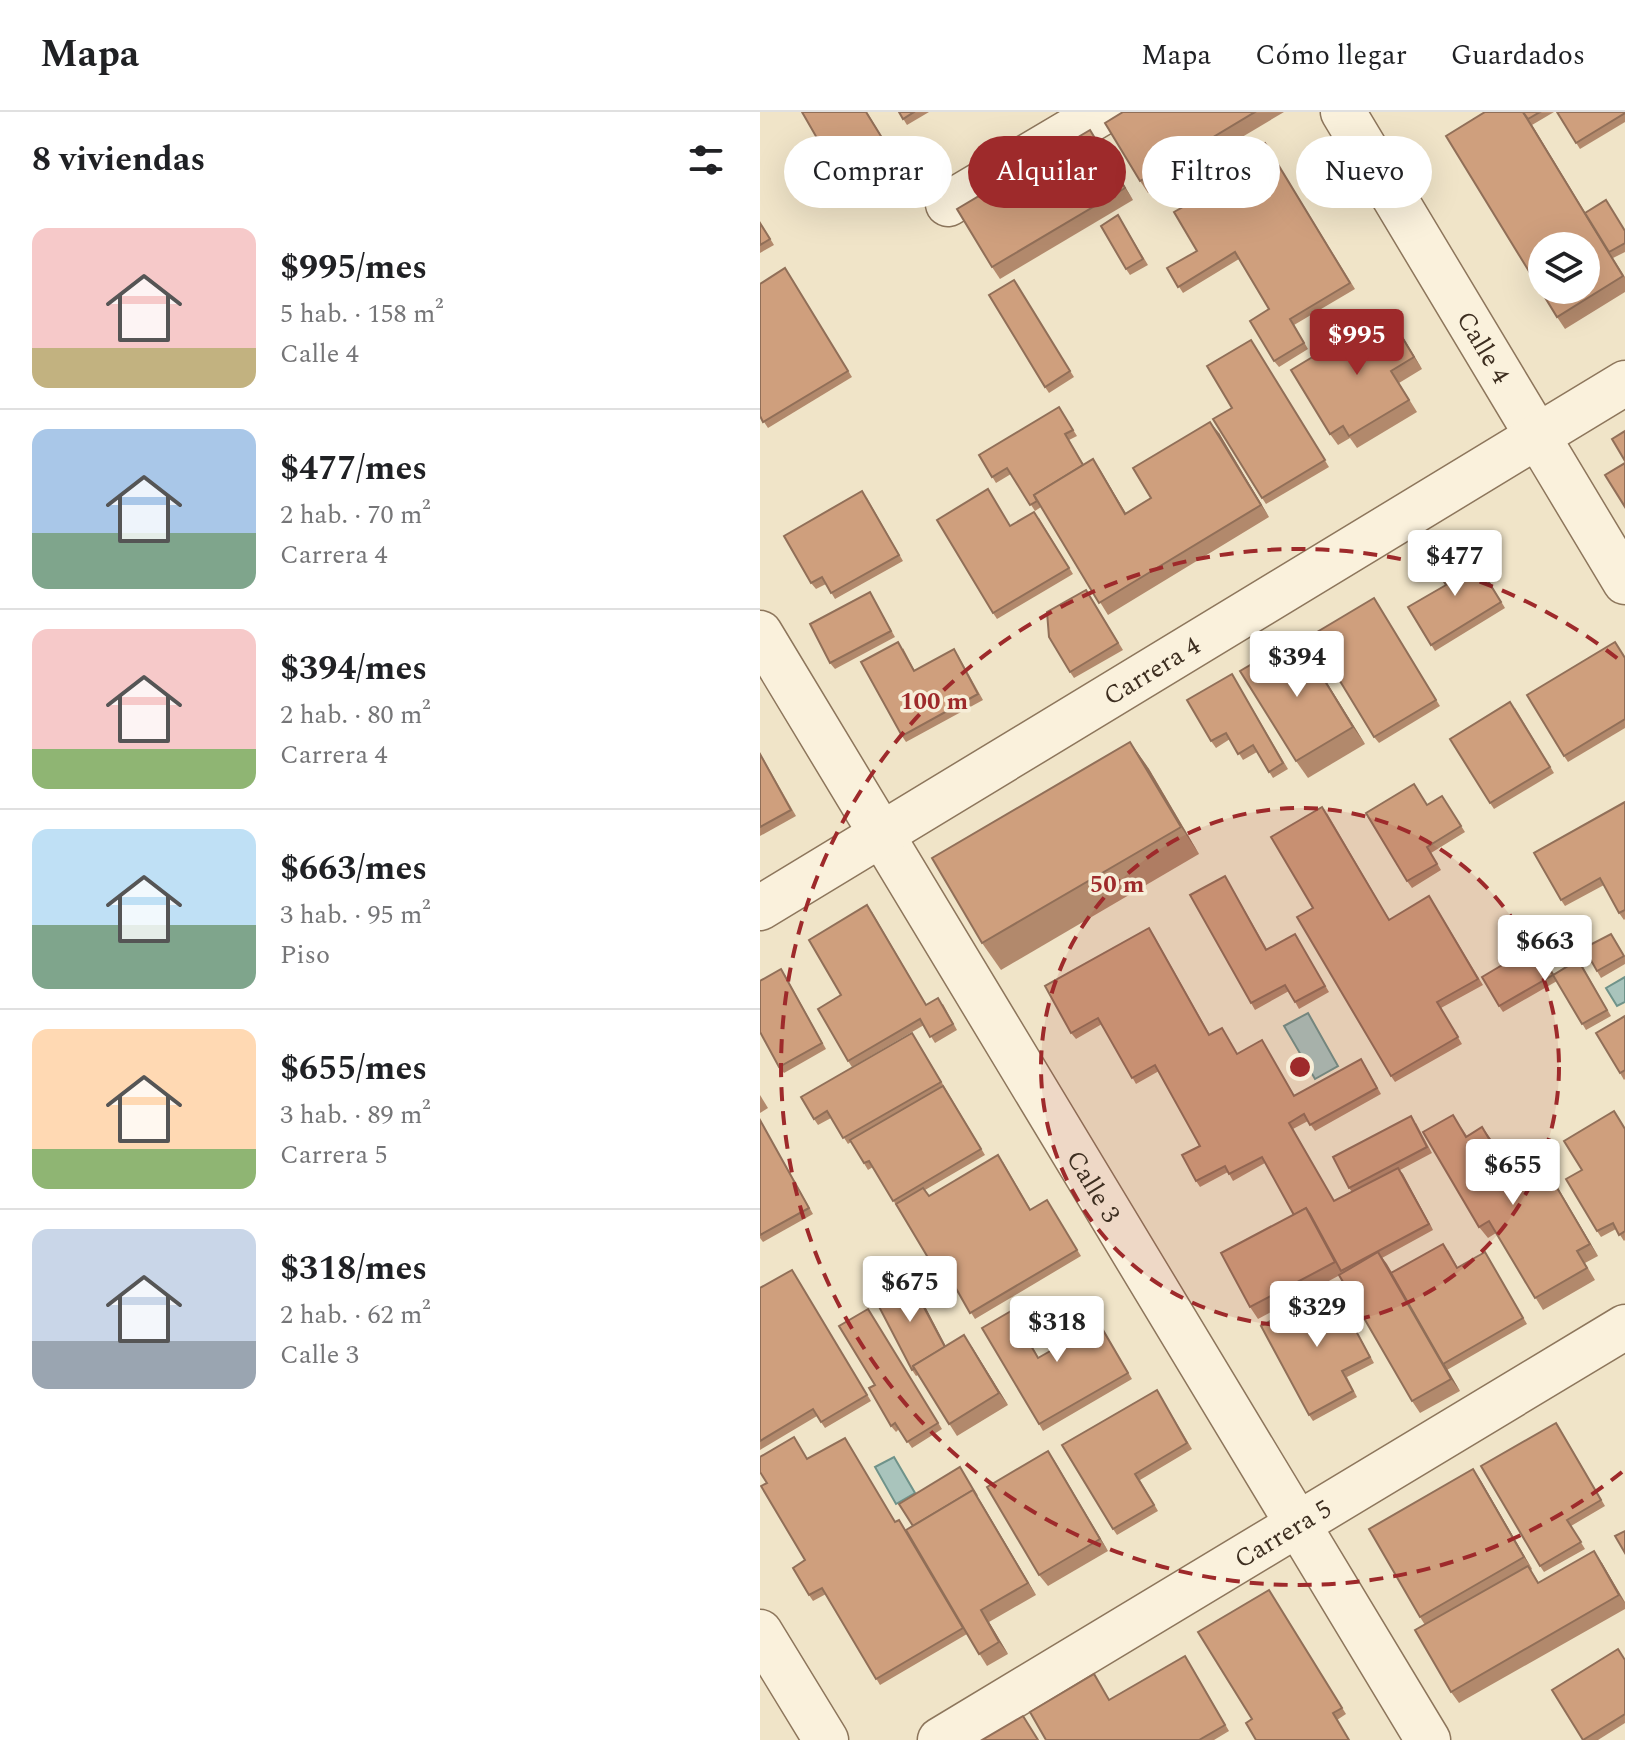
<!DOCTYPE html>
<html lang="es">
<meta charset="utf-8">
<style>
body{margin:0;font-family:Spectral,serif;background:#f2f2f2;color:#202124;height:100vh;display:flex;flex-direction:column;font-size:30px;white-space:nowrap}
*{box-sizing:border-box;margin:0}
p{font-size:26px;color:#757577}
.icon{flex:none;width:44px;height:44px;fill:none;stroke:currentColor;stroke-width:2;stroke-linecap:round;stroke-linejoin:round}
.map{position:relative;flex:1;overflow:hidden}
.side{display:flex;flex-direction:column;background:#fff;width:760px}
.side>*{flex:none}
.banner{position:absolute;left:24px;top:24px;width:720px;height:72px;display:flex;gap:16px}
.controls{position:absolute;left:768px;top:120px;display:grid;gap:16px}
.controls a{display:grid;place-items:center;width:72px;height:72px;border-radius:50%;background:#fff;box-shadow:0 8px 32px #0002;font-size:40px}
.price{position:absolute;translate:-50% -68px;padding:0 18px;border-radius:8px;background:#fff;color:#222;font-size:26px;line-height:52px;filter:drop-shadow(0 2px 4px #0008)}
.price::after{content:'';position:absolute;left:50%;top:48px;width:24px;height:18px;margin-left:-12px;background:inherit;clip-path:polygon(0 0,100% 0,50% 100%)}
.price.current{background:#9e2a2b;color:#fff}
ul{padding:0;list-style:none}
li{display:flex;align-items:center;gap:24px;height:200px;padding:0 32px}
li+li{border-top:2px solid #e0e0e0}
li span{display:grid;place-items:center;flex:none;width:224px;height:160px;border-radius:16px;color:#555}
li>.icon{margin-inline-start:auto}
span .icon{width:96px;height:96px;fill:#fffc;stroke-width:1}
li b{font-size:34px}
h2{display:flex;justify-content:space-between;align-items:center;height:96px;padding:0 32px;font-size:34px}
.tag{padding:0 28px;border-radius:36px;background:#fff;box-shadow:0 8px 32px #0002;font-size:28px;line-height:72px}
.tag.current{background:#9e2a2b;color:#fff}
header{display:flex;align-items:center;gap:48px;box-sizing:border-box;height:112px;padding:0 40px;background:#fff;border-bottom:2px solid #e0e0e0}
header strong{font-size:38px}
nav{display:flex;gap:44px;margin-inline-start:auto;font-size:28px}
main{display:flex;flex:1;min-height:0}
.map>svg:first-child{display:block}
</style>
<header>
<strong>Mapa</strong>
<nav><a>Mapa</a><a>Cómo llegar</a><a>Guardados</a></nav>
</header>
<main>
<section class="side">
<h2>8 viviendas<svg class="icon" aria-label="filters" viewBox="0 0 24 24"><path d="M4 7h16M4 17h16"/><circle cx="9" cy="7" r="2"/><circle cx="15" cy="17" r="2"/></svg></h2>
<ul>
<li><span style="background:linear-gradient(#f6c9c9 75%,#c2b280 0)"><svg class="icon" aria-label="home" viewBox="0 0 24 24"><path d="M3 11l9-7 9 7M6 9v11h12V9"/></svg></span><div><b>$995/mes</b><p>5 hab. · 158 m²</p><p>Calle 4</p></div></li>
<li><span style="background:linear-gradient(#a9c7e8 65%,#7fa58c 0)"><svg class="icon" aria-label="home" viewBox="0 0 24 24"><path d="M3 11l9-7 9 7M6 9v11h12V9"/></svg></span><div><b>$477/mes</b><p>2 hab. · 70 m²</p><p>Carrera 4</p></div></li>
<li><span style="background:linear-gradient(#f6c9c9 75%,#8fb573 0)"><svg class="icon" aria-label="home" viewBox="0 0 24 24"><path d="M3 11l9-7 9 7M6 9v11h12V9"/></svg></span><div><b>$394/mes</b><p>2 hab. · 80 m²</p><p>Carrera 4</p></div></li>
<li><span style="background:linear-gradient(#bfe0f5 60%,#7fa58c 0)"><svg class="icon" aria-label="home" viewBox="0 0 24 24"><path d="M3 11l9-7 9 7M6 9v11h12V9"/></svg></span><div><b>$663/mes</b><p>3 hab. · 95 m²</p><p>Piso</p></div></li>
<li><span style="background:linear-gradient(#ffd9b3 75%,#8fb573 0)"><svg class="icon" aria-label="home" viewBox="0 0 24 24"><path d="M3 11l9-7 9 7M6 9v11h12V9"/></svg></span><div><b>$655/mes</b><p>3 hab. · 89 m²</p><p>Carrera 5</p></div></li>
<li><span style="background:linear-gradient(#c9d6e8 70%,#9aa5b1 0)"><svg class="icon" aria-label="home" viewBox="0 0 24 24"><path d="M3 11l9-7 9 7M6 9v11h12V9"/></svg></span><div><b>$318/mes</b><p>2 hab. · 62 m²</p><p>Calle 3</p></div></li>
</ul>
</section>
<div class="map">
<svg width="865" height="1628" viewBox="0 0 865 1628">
<rect width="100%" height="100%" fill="#f0e4c8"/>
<g fill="#a9c4bc" stroke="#6f938a" stroke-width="2">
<path d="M865 865V890L857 894 846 876Z"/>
<path d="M548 901 578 954 555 967 524 914Z"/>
<path d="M134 1345 155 1381 136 1392 115 1355Z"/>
</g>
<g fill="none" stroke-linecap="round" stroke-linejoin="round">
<defs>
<g id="minor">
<path id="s1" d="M583 0 865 470"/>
<path d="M188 92 343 0"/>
<path id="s2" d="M0 521 668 1628"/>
<path id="s3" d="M0 796 865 271"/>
<path d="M0 1520 66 1628"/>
<path id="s4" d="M180 1628 865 1215"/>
</g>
</defs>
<use href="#minor" stroke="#8d765c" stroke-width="47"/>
<use href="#minor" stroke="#faf1dc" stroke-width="44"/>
</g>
<g fill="#b2896c">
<path d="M107 0 136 48 128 53 142 76 114 93 100 70 72 87 68 81Z"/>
<path d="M139 0H169L147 13Z"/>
<path d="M363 0H524L388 81 380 69Z"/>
<path d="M725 0H794L772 13 771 11 825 100 865 118V140L853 146 865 165V180L805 217 797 205Z"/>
<path d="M797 0H865V10L820 37Z"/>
<path d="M338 30 373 88 240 167 232 155Z"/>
<path d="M505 31 595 177 534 213 548 237 519 255 514 249 509 197 479 147 423 181 407 156 437 139 435 88Z"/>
<path d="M358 103 388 153 370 163 366 157Z"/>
<path d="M0 110 14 133 0 141Z"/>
<path d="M25 156 92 265 8 316 0 304Z"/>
<path d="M254 168 314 265 289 281 285 275Z"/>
<path d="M635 212 662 257 639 271 657 300 597 336 590 326 578 333 570 322Z"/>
<path d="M491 228 569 355 506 392 502 386 472 296Z"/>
<path d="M299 295 317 324 309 328 324 353 333 347 366 401 391 386 459 321 509 405 348 503 281 395 275 399 251 362 236 371 219 343Z"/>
<path d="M107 386 143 449 75 487 66 472 56 477 51 471Z"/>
<path d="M279 406 313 462 237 507 233 501 251 414Z"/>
<path d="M712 441 745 496 675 539 648 495 686 473Z"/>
<path d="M110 480 135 525 75 557 70 551Z"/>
<path d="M330 484 363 538 314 566 310 560Z"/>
<path d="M614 486 680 594 619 631 614 625Z"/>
<path d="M538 525 549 542 605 632 548 666 536 649Z"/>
<path d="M143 536 155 559 198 543 223 588 146 630 142 624Z"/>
<path d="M865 545V616L808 650 804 644Z"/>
<path d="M472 562 528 657 513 666 497 640 483 648 470 627 456 636 451 629Z"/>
<path d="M755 596 794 661 734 697 730 691Z"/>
<path d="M370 630 389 657 439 742 241 858 222 831Z"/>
<path d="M0 641 36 704 0 724Z"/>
<path d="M682 684 705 720 671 741 681 758 652 776 647 769 667 693Z"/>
<path d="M865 690V807L864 808 859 801 844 773 805 794 801 788Z"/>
<path d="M567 701 629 807 673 790 723 873 681 896 702 932 635 970 631 964 553 796Z"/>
<path d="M465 764 507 837 535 822 569 880 539 897 529 879 495 898 491 891Z"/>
<path d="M112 800 166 892H183L197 918 175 931 164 913 92 955 88 949 81 883Z"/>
<path d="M393 822 450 923 466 922 477 942 502 928 534 983 605 953 621 982 555 1019 548 1009 533 1017 574 1089 592 1080 589 1076 656 1011 672 1041 640 1058 673 1118 622 1146 632 1161 688 1138 698 1156 729 1147 767 1212 687 1258 700 1279 660 1301 652 1289 580 1163 498 1207 490 1195 534 1103 505 1051 473 1069 468 1060 440 1075 436 1069 440 1034 399 959 376 972 342 912 316 927 311 921Z"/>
<path d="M855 828 865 845V852L841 866 837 859Z"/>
<path d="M780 839 794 862 823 855 851 904 826 918 797 869 743 900 739 894Z"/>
<path d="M25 863 66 937 24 961 19 955Z"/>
<path d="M865 904V967L864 968 860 961Z"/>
<path d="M156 927 225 1043 165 1078 169 1084 243 1050 271 1098 287 1088 321 1144 215 1207 184 1157 177 1160 173 1154 113 1055 108 1058 91 1030 88 1032 71 1006 58 1013 54 1007Z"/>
<path d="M0 983 8 996 0 1001Z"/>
<path d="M0 1008 53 1102 3 1130 0 1126Z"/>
<path d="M701 1015 707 1024 731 1027 758 1073 786 1057 838 1144 825 1151 835 1168 783 1198 736 1121 728 1126 719 1115Z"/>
<path d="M865 1016V1128L864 1129 856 1117 841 1125 837 1119 822 1058Z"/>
<path d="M32 1158 111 1289 65 1316 57 1304 0 1338V1176Z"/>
<path d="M155 1175 185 1234 212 1235 248 1293 197 1324 158 1263 156 1264 152 1258Z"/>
<path d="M573 1176 614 1251 587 1265 597 1285 553 1309 549 1303Z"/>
<path d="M108 1197 182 1317 152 1336 139 1317 136 1320 131 1314 115 1273Z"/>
<path d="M255 1206 279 1246 299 1234 337 1207 372 1267 283 1319 279 1312Z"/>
<path d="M397 1278 432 1337 380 1368 398 1399 357 1423 353 1417Z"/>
<path d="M800 1317 845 1394 811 1414 825 1437 784 1460 780 1454Z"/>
<path d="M38 1331 47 1347 146 1418 153 1414 204 1362 276 1483 229 1510 248 1542 227 1554 207 1522 120 1573 66 1482 53 1489 49 1483 45 1448 7 1371Z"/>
<path d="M288 1339 348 1439 288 1474 279 1463Z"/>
<path d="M713 1357 721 1369 772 1457 771 1458 779 1471 842 1451 865 1490V1497L699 1591 691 1580 665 1513 660 1505Z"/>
<path d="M509 1478 586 1602 577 1608 492 1607Z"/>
<path d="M865 1547V1611L838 1628H823Z"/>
<path d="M429 1550 469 1619 454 1628H286L338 1569 349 1588Z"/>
</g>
<g fill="#916f58">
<path d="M763 0H764L865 167Z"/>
<path d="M330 18 338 30 373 88 365 76Z"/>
<path d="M627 200 635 212 662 257 654 245Z"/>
<path d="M450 310 459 321 509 405 501 393Z"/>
<path d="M333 347 341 359 373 414 365 402Z"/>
<path d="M538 525 549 542 605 632 593 615Z"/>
<path d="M370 630 389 657 439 742 421 715Z"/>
<path d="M722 1015 731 1027 765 1086 757 1074Z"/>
<path d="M638 1056 643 1062 673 1118 669 1112Z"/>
<path d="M786 1057 794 1069 838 1144 830 1132Z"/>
<path d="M618 1140 627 1152 700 1279 691 1267Z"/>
<path d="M150 1169 155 1175 192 1246 187 1240Z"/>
<path d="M204 1223 212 1235 248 1293 239 1281Z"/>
<path d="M288 1339 296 1351 348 1439 340 1427Z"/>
<path d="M713 1357 721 1369 772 1457 764 1445Z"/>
<path d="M213 1378 221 1390 276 1483 268 1471Z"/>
<path d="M834 1439 842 1451 865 1491 859 1483Z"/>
<path d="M221 1498 229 1510 248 1542 239 1530Z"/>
</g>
<g fill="#cf9f7d" stroke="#916f58" stroke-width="2" fill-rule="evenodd">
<path d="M42 0H106L132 42 124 47 138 70 110 86 96 64 68 81 41 35 57 26Z"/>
<path d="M139 0H154L143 7Z"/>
<path d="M363 0H495L380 69 345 11Z"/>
<path d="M725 0H763L863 164 797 205 686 24ZM782 134H826V178H782Z"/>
<path d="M763 0H780L768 7Z"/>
<path d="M797 0H865V1L816 31Z"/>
<path d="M330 18 365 76 232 155 197 97Z"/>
<path d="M505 31 590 171 530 207 544 231 514 249 490 209 509 197 475 140 418 175 407 156 437 139 414 100 435 88 429 77Z"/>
<path d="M846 88 865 119V131L849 140 825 101Z"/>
<path d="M358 103 383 147 366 157 341 114Z"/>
<path d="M0 111 10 127 0 133Z"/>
<path d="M25 156 88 259 3 310 0 304V172Z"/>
<path d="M254 168 310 259 285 275 229 183Z"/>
<path d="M627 200 654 245 631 259 649 288 589 324 583 314 570 322 531 258Z"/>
<path d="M491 228 565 348 502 386 453 307 472 296 447 254Z"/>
<path d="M299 295 313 318 305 322 323 353 274 383 277 389 270 393 247 356 232 365 219 343Z"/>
<path d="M450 310 501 393 339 491 274 383 333 347 365 402 391 386 373 356Z"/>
<path d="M865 319V349L852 327Z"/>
<path d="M865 351V395L845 363Z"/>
<path d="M228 377 250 414 274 400 309 456 233 501 177 408Z"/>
<path d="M102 379 139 443 71 481 62 465 51 471 24 424Z"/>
<path d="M707 435 741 490 671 533 648 495 686 473 675 455Z"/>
<path d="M326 478 358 531 310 560 289 525 287 500Z"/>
<path d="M110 480 131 519 70 551 50 512Z"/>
<path d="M614 486 676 588 614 625 552 523Z"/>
<path d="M538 525 593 615 536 649 480 559Z"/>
<path d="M138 530 154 559 194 537 218 582 142 624 101 550Z"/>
<path d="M855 530 865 546V607L804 644 767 583Z"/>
<path d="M472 562 523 651 509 660 493 633 478 642 466 621 451 629 427 588Z"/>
<path d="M750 590 790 655 730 691 690 627Z"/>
<path d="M370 630 421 715 222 831 172 746Z"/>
<path d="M0 642 31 698 0 715Z"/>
<path d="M654 672 667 693 682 684 701 714 667 735 677 752 647 769 606 701Z"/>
<path d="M865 690V798L859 801 840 766 801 788 774 741Z"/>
<path d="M562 695 629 808 669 784 718 867 677 890 698 925 631 964 537 805 553 796 511 725Z"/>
<path d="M465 764 506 838 535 822 565 874 535 890 525 873 491 891 430 783Z"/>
<path d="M107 793 166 893 178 886 193 912 170 925 160 907 88 949 58 897 81 883 49 828Z"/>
<path d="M389 816 449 923 462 916 477 942 502 928 534 984 601 947 617 976 550 1013 544 1002 529 1011 574 1089 638 1056 669 1112 581 1159 550 1102 546 1096 534 1103 502 1045 469 1062 465 1054 436 1069 422 1043 440 1034 395 953 372 966 338 906 311 921 285 874Z"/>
<path d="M851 822 864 844 837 859 824 836Z"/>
<path d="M776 833 793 863 818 848 847 898 822 912 793 863 739 894 722 865Z"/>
<path d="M21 857 62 931 19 955 0 920V869Z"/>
<path d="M865 904V958L860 961 836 921Z"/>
<path d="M152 921 181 970 83 1026 67 999 54 1007 41 985Z"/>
<path d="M183 974 221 1037 133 1089 109 1049 104 1051 90 1028Z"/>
<path d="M854 999 865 1017V1119L859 1123 853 1111 837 1119 806 1067 822 1058 804 1029Z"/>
<path d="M693 1003 706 1025 722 1015 757 1074 786 1057 830 1132 817 1139 827 1156 775 1186 729 1109 719 1115 663 1020Z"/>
<path d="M651 1004 667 1035 589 1076 573 1045Z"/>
<path d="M0 1008 49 1096 0 1123Z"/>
<path d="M238 1043 270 1098 287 1088 317 1138 210 1201 181 1150 173 1154 136 1092 163 1076 169 1084Z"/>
<path d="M546 1096 575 1150 490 1195 461 1141Z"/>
<path d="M683 1132 697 1156 725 1140 763 1206 683 1252 631 1161Z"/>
<path d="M618 1140 691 1267 652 1289 579 1163Z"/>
<path d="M32 1158 107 1283 61 1310 53 1297 0 1329V1176Z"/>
<path d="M150 1169 185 1235 153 1254 154 1257 152 1258 115 1187Z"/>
<path d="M573 1176 610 1245 582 1259 593 1279 549 1303 501 1214Z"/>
<path d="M108 1197 178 1311 147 1330 135 1311 131 1314 109 1276 115 1273 79 1214Z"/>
<path d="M251 1199 278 1246 299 1234 293 1225 333 1201 368 1261 279 1312 222 1216Z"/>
<path d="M204 1223 239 1281 189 1312 153 1254Z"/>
<path d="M397 1278 427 1331 375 1362 394 1393 353 1417 302 1333Z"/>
<path d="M796 1311 841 1388 807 1408 821 1430 780 1454 721 1354Z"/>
<path d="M34 1325 47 1347 85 1326 135 1410 139 1408 203 1516 116 1567 62 1476 49 1483 33 1456 45 1448 1 1374 7 1371 0 1360V1345Z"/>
<path d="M288 1339 340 1427 279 1463 227 1375Z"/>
<path d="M200 1355 217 1384 213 1378 153 1414 139 1392Z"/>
<path d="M713 1357 764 1445 660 1505 609 1417Z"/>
<path d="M213 1378 268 1471 221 1498 239 1530 219 1542 146 1418Z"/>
<path d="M865 1419V1441L855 1424Z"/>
<path d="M834 1439 859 1483 691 1580 655 1518 768 1454 778 1471Z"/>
<path d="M509 1478 582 1596 573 1601 589 1628H496L486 1611 492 1607 438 1520Z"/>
<path d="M858 1537 865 1548V1602L823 1628 792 1578Z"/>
<path d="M425 1544 465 1613 439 1628H286L270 1600 334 1562 349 1588Z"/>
<path d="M263 1604 278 1628H222Z"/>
</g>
<circle cx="540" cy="955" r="259" fill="#9e2a2b" fill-opacity=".12"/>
<g fill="none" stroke="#9e2a2b" stroke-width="4" stroke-dasharray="14 10">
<circle cx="540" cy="955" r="259"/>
<path d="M862 1360A518 518 0 1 1 862 550"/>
</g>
<g text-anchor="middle" stroke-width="7" stroke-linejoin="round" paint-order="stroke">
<g font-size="26" fill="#3d2e20" stroke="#f7eed8">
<text dy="9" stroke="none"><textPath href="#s1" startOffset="274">Calle 4</textPath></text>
<text dy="9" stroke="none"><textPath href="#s3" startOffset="458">Carrera 4</textPath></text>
<text dy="9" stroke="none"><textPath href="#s2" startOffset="646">Calle 3</textPath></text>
<text dy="9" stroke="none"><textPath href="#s4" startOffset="400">Carrera 5</textPath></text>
</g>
</g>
<circle cx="540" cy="955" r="12" fill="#9e2a2b" stroke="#f7eed8" stroke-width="4"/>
<g font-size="24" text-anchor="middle" font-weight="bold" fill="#9e2a2b" stroke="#f7eed8" stroke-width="7" stroke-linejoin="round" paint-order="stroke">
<text x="174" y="597">100 m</text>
<text x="357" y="780">50 m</text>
</g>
</svg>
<div class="controls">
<a><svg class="icon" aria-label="layers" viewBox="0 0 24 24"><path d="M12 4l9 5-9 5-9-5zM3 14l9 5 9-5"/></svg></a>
</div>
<b class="price current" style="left:597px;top:265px">$995</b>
<b class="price" style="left:695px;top:486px">$477</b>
<b class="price" style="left:537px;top:587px">$394</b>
<b class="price" style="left:785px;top:871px">$663</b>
<b class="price" style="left:753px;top:1095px">$655</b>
<b class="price" style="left:150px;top:1212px">$675</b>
<b class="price" style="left:557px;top:1237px">$329</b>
<b class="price" style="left:297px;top:1252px">$318</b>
<div class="banner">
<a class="tag">Comprar</a>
<a class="tag current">Alquilar</a>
<a class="tag">Filtros</a>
<a class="tag">Nuevo</a>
</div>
</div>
</main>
